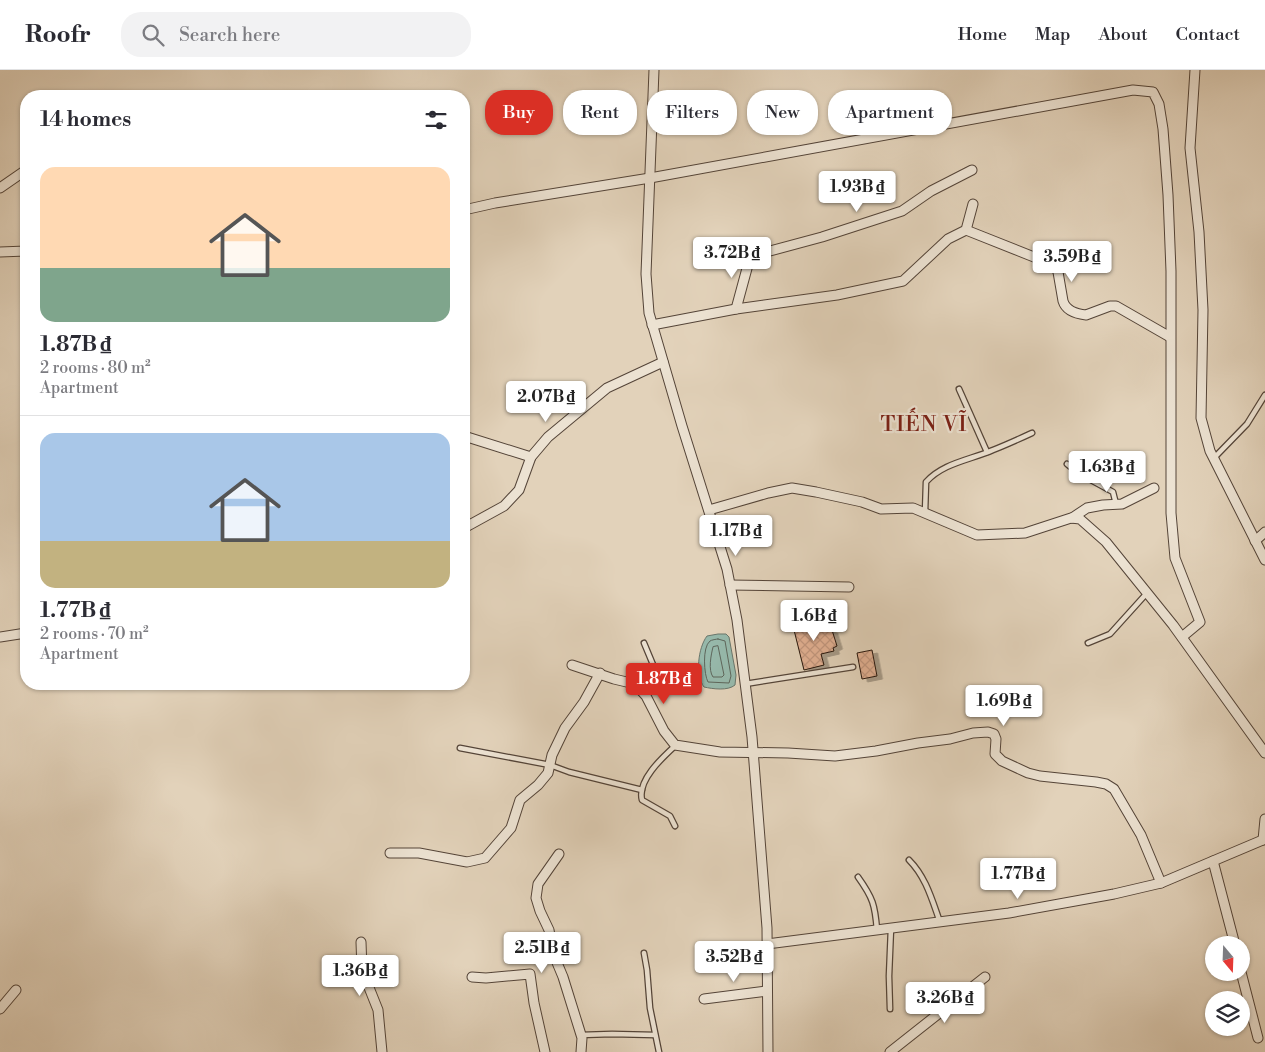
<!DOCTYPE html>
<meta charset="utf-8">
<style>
body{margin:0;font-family:"Libre Bodoni",serif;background:#f2f2f3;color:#2b2b33;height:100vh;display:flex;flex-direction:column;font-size:19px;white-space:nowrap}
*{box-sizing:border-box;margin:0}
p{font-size:16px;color:#7c7c81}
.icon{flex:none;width:28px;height:28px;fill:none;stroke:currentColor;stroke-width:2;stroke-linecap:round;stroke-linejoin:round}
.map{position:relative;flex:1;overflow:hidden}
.drawer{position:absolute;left:20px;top:20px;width:450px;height:600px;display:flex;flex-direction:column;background:#fff;border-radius:20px;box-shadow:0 1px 4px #0004}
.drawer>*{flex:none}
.top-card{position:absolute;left:485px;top:20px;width:475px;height:45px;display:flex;gap:10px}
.needle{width:32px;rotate:161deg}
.tools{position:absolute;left:1205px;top:866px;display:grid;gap:10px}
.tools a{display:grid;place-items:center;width:45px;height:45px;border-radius:50%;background:#fff;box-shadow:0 1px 4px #0004;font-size:25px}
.price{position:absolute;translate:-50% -42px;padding:0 11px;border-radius:5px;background:#fff;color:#222;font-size:16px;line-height:32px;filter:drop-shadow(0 1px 2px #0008)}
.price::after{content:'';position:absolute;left:50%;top:30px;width:15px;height:11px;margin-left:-8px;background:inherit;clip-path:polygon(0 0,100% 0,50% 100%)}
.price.current{background:#d93025;color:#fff}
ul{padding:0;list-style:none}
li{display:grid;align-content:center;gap:10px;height:265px;padding:0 20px}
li+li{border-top:1px solid #e1e1e2}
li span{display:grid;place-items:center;height:155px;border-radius:15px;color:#555}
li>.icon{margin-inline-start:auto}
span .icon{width:90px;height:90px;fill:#fffc;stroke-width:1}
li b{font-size:21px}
h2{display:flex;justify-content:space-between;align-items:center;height:60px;padding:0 20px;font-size:21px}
.pill{padding:0 18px;border-radius:20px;background:#fff;box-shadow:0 1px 4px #0004;font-size:18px;line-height:45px}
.pill.current{background:#d93025;color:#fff}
header{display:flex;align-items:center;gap:30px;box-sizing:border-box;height:70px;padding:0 25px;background:#fff;border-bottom:1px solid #e1e1e2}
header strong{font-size:24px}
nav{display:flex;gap:28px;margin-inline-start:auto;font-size:18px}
.search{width:350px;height:45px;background:#f2f2f3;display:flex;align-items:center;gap:12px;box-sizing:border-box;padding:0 18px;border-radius:20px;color:#7c7c81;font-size:19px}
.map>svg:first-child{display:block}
</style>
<header>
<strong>Roofr</strong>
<div class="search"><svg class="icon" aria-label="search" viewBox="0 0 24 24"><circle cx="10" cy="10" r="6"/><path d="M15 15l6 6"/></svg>Search here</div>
<nav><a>Home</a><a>Map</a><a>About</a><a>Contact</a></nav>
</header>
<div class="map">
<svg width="1265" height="982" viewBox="0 0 1265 982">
<defs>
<pattern id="building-cross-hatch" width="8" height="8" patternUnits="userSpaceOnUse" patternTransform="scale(1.25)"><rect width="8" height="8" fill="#e2b092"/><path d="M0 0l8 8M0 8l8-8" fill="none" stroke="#c2967d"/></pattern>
<filter id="shadow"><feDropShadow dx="5.5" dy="3" stdDeviation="0" flood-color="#0004"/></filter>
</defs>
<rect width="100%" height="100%" fill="#e2d2ba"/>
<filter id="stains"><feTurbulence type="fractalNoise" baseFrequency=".004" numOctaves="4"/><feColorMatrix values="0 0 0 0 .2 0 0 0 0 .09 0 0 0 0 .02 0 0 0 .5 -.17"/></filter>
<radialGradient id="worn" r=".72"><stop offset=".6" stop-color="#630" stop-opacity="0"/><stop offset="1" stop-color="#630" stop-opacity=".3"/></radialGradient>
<path fill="#96b8aa" stroke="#69766b" d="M718 564H726L729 567 736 605 735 615C728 621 713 619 704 617 695 605 698 578 707 566Z"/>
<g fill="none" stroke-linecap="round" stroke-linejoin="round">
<g stroke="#5e665b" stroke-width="1">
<path d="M718 569 725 571 731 606 729 613 708 612C704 605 702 577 710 571 711 570 717 569 718 569Z"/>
<path d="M718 576 724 605 722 607H713C708 600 711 585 713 577Z"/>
</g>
</g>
<g fill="url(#building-cross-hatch)" stroke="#25140c" filter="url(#shadow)">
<path d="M826 547 830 560H832L837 576 833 578 834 581 821 584 824 595 804 600 793 556Z"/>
<path d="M872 580 877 606 862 609 857 583Z"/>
</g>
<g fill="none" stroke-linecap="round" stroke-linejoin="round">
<defs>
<g id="lane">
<path d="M959 319 987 382"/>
<path d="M1214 388 1247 354 1265 325"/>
<path d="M1067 394 1078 403 1113 422 1116 434"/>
<path d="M925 443 926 412C943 393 970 390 993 380 1006 375 1019 369 1032 363"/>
<path d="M1088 573 1110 564 1147 523"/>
<path d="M745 614 853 597"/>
<path d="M638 617 650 609 654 597 644 573"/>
<path d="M460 678 550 695 569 702 642 720"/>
<path d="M675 756 670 746 642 730C637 710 663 687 676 675"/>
<path d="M909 790C926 807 932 830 940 852"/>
<path d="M858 807C873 828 875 835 877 860"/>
<path d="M644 883 647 900 650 938 659 982"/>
<path d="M890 939 889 906 891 858"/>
<path d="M581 965 612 964 655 965"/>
</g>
<g id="street">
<path d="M654 0 646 204 649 243 682 356 727 499 737 550 752 667 767 858 768 982"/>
<path d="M1195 0 1190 78 1199 162 1203 240 1201 348 1210 381 1265 490"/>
<path d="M0 118 26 100"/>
<path d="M464 140 495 133 650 108 1133 20 1153 22 1159 34 1163 59 1168 125 1171 201V443L1175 488 1200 552 1182 567"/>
<path d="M966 160 1054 195 1058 202 1063 231C1066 241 1077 244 1086 245L1110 236H1116L1170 267"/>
<path d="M0 182 26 181"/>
<path d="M736 239 749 191 755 185 822 167 902 141 931 121 972 100"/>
<path d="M652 255 736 239 837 225 903 211 948 169 966 160 973 134"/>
<path d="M464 366 531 387"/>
<path d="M709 440 768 423 792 418 816 422 862 432 881 439 913 438 977 465 1025 463 1071 448 1080 449 1106 472 1173 555 1265 683"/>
<path d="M1072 448 1087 438 1103 435 1122 434 1154 418"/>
<path d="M464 458 504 436 519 420 531 387 548 367 607 318 663 292"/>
<path d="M1255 471 1265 462"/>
<path d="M730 515 849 517"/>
<path d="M0 567 26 563"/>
<path d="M572 595 614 609 635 614 646 626 664 661 675 675 720 682 788 683 835 686 876 681 918 673 950 669 973 663 988 662 994 664 996 669 995 684 1002 691 1028 703 1040 706 1096 712 1106 714 1114 719 1141 765 1161 813"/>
<path d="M1263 770 1265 749"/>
<path d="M390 783H419L467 792 485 788 511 758 520 730 538 715 548 703 552 685 565 658 584 632 600 603"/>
<path d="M559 784 538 814 536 828 540 841 549 860 553 883 563 907 582 968 581 982"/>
<path d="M1213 791 1235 875"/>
<path d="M361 872 362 900 378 940 382 982"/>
<path d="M767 874 1009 843 1114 824 1161 813 1265 769"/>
<path d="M1241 902 1258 968"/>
<path d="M472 907 486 908 530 904 534 933 545 982"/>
<path d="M704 929 767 921"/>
<path d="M0 939 16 920"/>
<path d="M890 982 985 907"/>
</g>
</defs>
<use href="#lane" stroke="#544438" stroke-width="7"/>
<use href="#street" stroke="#544438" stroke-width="11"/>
<use href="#lane" stroke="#ece2d2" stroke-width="4.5"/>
<use href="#street" stroke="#ece2d2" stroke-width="9"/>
</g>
<g text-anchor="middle" stroke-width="4.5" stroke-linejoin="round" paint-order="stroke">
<g font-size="21" letter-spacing="1" fill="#7a1f14" stroke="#ece2d2">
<text x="924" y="361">TIẾN VĨ</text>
</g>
</g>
<rect width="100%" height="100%" filter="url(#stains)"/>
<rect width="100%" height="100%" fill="url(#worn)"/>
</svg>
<div class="tools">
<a><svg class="needle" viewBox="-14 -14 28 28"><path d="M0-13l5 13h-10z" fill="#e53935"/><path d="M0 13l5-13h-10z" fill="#7c7c81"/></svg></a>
<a><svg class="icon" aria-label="layers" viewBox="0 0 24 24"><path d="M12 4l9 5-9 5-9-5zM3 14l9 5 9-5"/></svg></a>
</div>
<b class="price" style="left:857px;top:143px">1.93B ₫</b>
<b class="price" style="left:732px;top:209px">3.72B ₫</b>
<b class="price" style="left:1072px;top:213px">3.59B ₫</b>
<b class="price" style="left:546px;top:353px">2.07B ₫</b>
<b class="price" style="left:1107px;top:423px">1.63B ₫</b>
<b class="price" style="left:736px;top:487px">1.17B ₫</b>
<b class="price" style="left:814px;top:572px">1.6B ₫</b>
<b class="price current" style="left:664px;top:635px">1.87B ₫</b>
<b class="price" style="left:1004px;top:657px">1.69B ₫</b>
<b class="price" style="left:1018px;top:830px">1.77B ₫</b>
<b class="price" style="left:542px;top:904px">2.51B ₫</b>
<b class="price" style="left:734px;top:913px">3.52B ₫</b>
<b class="price" style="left:360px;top:927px">1.36B ₫</b>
<b class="price" style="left:945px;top:954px">3.26B ₫</b>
<div class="top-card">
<a class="pill current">Buy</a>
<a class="pill">Rent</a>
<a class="pill">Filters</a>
<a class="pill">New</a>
<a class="pill">Apartment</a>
</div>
<section class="drawer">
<h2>14 homes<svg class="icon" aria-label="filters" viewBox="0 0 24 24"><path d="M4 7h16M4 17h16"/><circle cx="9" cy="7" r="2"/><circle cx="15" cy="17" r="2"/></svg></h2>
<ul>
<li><span style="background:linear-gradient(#ffd9b3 65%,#7fa58c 0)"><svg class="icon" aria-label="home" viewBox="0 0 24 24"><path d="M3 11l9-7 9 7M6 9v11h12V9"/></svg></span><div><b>1.87B ₫</b><p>2 rooms · 80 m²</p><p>Apartment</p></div></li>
<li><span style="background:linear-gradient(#a9c7e8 70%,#c2b280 0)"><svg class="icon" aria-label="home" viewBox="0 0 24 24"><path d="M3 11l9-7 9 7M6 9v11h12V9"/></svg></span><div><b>1.77B ₫</b><p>2 rooms · 70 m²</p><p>Apartment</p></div></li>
</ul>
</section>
</div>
